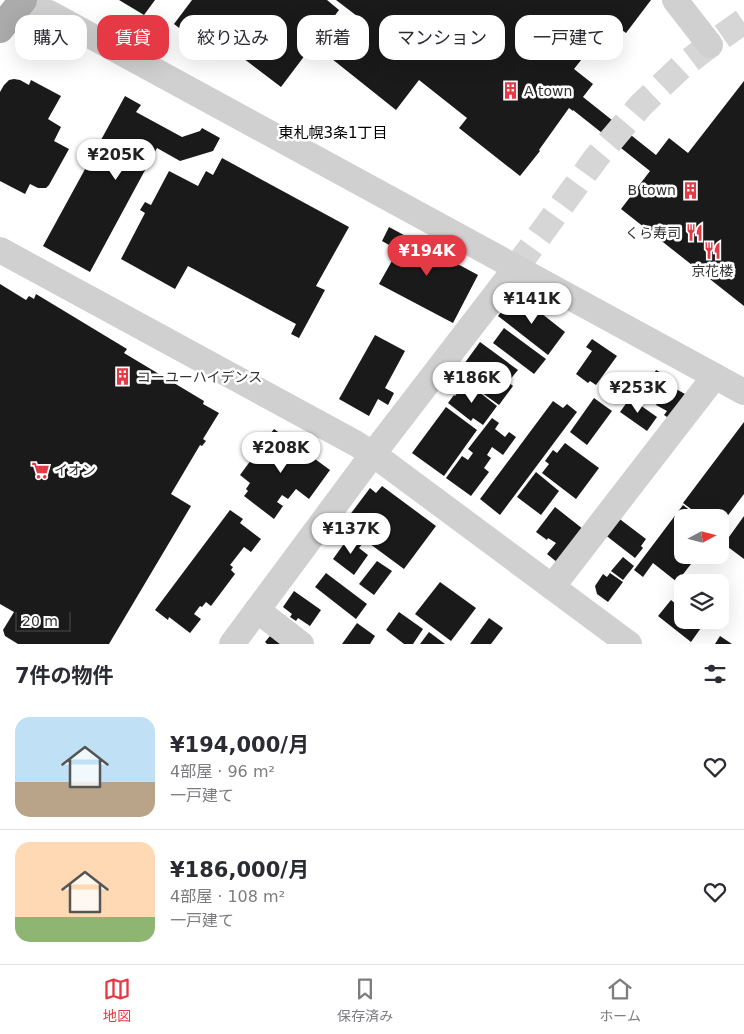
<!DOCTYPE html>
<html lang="ja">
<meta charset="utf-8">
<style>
body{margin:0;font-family:"DejaVu Sans","Noto Sans JP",sans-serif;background:#f7f7f7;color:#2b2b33;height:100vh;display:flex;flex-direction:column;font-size:19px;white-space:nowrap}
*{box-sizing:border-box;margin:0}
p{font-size:16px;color:#7c7c81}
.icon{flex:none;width:28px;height:28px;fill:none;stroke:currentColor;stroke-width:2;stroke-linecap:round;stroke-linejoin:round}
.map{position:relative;height:644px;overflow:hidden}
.details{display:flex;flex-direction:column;background:#fff;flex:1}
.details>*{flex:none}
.top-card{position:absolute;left:15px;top:15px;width:715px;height:45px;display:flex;gap:10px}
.needle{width:32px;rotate:83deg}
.buttons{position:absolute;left:674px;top:509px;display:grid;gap:10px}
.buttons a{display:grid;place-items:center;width:55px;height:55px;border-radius:10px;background:#fff;box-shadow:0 5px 20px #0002;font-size:25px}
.scale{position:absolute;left:15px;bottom:12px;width:56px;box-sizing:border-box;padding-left:5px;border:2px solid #333;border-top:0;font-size:14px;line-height:18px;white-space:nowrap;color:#333;-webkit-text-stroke:4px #fff;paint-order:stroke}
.price{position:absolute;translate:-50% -42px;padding:0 11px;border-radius:18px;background:#fff;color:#222;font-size:16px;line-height:32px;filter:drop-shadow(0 1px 2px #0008)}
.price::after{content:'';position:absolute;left:50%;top:30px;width:15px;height:11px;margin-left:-8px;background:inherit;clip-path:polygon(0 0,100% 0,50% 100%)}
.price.selected{background:#e63946;color:#fff}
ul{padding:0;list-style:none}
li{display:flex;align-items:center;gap:15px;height:125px;padding:0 15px}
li+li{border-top:1px solid #e1e1e2}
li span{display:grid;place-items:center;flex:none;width:140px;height:100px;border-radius:15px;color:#555}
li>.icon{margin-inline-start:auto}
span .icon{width:60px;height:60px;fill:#fffc;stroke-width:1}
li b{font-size:21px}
h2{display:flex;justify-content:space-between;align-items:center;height:60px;padding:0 15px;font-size:21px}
.pill{padding:0 18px;border-radius:15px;background:#fff;box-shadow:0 5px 20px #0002;font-size:18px;line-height:45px}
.pill.selected{background:#e63946;color:#fff}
.menu{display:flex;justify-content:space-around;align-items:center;height:70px;border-top:1px solid #e1e1e2;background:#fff;font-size:14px;color:#7c7c81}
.menu a{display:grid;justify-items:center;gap:2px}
.menu .selected{color:#e63946}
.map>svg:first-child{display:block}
</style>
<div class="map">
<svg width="744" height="644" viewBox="0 0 744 644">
<rect width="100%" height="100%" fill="#fff"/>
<g fill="#1a1a1a">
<path d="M119 0H155L144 15Z"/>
<path d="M192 0H327L339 10 281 87 201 26 192 38 174 24Z"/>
<path d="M336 0H651L626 33 611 22 574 69 593 84 583 97 656 155 669 138 688 153 744 81V306L621 209 650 171 573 110V111L569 108 539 150 540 151 520 176 459 128 467 118 419 80 396 110 327 55 357 16Z"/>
<path d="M14 79 20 80 29 85 31 80 61 96 48 119 61 127 54 141 69 149 49 185 46 188H38L30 184 25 194 0 181V92L4 85 9 80Z"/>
<path d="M125 96 141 105 136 112 182 137 200 131 202 128 220 138 213 151 180 161 157 148 90 272 43 246Z"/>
<path d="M222 158 349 227 316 286 325 290 299 338 291 334 296 324 188 266 175 289 121 259 145 213 140 210 145 202 151 205 169 171 198 186 206 171 213 175Z"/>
<path d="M389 227 478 275 453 323 379 284 398 250 382 241Z"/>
<path d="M0 284 26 300 29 296 34 299 36 294 127 349 124 353 204 401 203 404 219 413 203 439 206 441 202 446 200 445 171 494 191 506 109 644H18L5 636 3 630 14 612 0 604Z"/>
<path d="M522 298 565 332 548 355 498 316 511 300Z"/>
<path d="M504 328 546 359 534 374 493 343Z"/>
<path d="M375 335 405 351 385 388 394 393 388 405 378 399 369 416 339 399Z"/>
<path d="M592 339 617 356 596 385 590 381 588 383 576 374 592 351 586 347Z"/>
<path d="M480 342 518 370 508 382 513 386 499 405 481 392 488 382 464 364Z"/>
<path d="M656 370 669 377 654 404 642 397Z"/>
<path d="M463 382 465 383 466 382 497 406 483 425 473 418 471 421 448 403 454 395 455 396 460 390 458 388Z"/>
<path d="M667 384 685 394 670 419 664 415 667 411 656 405Z"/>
<path d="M594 398 612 411 587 445 570 432Z"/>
<path d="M630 398 657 417 647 431 620 412Z"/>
<path d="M553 401 563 408 567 404 577 412 500 515 480 499Z"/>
<path d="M446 407 477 430 444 476 412 453Z"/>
<path d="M492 418 499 423 495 429 505 437 509 432 516 437 503 455 492 447 487 455 491 458 484 468 489 472 471 496 446 478 462 456 468 460 473 453 468 449Z"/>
<path d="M744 422V494L720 526V518H703L683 503Z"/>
<path d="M274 429 330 470 309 499 296 489 288 499 282 495 277 502 283 506 274 519 244 496 248 491 246 489 250 483 240 475Z"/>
<path d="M565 443 599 468 576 499 542 473 549 464 545 461 553 450 557 453Z"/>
<path d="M536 472 559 491 541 515 517 497Z"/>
<path d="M382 486 436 526 404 569 343 524 370 488 376 493Z"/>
<path d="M683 505 700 518H682V555H698L677 582 653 563 643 577 634 570Z"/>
<path d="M555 507 583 529 558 563 547 554 556 543 548 538 547 540 536 532Z"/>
<path d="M230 510 243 519 240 523 261 539 251 552 244 547 230 565 233 567 231 570 235 574 211 606 206 602 202 607 200 606 194 614 201 619 190 633 169 617 168 620 155 610Z"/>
<path d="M744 516V559L724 544Z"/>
<path d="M617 517 646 539 641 546 643 548 635 558 604 534Z"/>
<path d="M351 534 363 543 359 548 368 555 354 575 333 559Z"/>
<path d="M623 557 634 566 623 580 611 571Z"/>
<path d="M377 561 392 571 374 595 359 584Z"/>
<path d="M326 573 367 604 356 619 315 587Z"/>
<path d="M610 573 623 582 608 602 597 594 595 586 603 574 607 577Z"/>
<path d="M440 582 476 608 451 641 415 614Z"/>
<path d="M294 591 321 610 310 626 298 618 296 621 290 617 292 614 283 607Z"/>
<path d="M671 600 682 609V620H697L703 625 691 642 658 616Z"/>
<path d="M399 612 423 629 413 644H404L386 630Z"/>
<path d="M489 618 503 628 491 644H470Z"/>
<path d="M357 623 375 636 370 644H342Z"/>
<path d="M429 632 445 644H420Z"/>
<path d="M270 636 281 644H267L265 642Z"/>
<path d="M720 636 732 644H715Z"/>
</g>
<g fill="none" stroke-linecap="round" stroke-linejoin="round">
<path stroke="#d6d6d6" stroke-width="26" stroke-dasharray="26 13" stroke-linecap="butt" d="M516 268 596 158 641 105 681 67 710 45 744 21"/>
<g stroke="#d0d0d0" stroke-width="26">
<path d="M18 0 49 13 744 392"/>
<path d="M675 0 710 45"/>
<path d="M0 250 355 443 373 454 629 644"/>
<path d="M552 587 715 376"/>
<path d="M257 610 301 644"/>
<path d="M232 644 373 454 516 268"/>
</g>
<path stroke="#ababab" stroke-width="28" d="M0 29 23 0"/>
</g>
<defs>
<symbol id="building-bare" viewBox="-9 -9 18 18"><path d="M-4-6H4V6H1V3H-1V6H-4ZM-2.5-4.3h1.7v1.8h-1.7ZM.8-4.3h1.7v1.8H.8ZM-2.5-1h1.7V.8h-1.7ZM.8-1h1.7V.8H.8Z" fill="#e63946" stroke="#fff" stroke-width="2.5" paint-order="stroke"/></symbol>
<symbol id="restaurant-bare" viewBox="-9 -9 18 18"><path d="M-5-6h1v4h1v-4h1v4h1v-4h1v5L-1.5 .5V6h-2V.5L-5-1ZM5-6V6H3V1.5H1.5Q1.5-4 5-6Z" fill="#e63946" stroke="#fff" stroke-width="2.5" paint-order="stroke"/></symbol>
<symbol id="supermarket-bare" viewBox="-9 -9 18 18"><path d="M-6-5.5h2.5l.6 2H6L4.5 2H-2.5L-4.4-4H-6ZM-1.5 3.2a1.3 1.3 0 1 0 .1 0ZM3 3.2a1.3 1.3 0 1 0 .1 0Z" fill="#e63946" stroke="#fff" stroke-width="2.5" paint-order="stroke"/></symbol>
</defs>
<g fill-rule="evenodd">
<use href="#building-bare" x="498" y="78" width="25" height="25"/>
<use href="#building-bare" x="678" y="178" width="25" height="25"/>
<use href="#restaurant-bare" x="682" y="220" width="25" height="25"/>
<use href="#restaurant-bare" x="700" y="238" width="25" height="25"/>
<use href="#building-bare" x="110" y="364" width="25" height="25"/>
<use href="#supermarket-bare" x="28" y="458" width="25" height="25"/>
</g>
<g text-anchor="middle" stroke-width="5" stroke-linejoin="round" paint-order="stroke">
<g font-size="14" fill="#333" stroke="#fff" text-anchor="start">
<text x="524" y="96">A town</text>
<text x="676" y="195" text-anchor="end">B town</text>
<text x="681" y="238" text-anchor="end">くら寿司</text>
<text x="712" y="276" text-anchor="middle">京花楼</text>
<text x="137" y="382">コーユーハイデンス</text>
<text x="54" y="475">イオン</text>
</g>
<g font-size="15" fill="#000" stroke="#fff">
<text x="333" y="138">東札幌3条1丁目</text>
</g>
</g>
</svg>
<div class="buttons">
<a><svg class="needle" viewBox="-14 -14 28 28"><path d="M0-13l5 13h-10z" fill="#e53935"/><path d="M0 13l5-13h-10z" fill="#7c7c81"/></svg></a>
<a><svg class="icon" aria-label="layers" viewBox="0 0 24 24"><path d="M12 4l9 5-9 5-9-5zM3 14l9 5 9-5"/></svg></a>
</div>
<div class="scale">20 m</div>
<b class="price" style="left:116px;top:181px">¥205K</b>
<b class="price selected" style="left:427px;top:277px">¥194K</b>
<b class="price" style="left:532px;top:325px">¥141K</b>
<b class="price" style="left:472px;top:404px">¥186K</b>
<b class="price" style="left:638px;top:414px">¥253K</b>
<b class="price" style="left:281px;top:474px">¥208K</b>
<b class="price" style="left:351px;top:555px">¥137K</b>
<div class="top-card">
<a class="pill">購入</a>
<a class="pill selected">賃貸</a>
<a class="pill">絞り込み</a>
<a class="pill">新着</a>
<a class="pill">マンション</a>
<a class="pill">一戸建て</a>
</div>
</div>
<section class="details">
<h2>7件の物件<svg class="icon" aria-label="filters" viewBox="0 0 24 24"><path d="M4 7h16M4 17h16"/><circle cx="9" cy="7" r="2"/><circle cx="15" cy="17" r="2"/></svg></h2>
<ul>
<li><span style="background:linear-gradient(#bfe0f5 65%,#b9a48a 0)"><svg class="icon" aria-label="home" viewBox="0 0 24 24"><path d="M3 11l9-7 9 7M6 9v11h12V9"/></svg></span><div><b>¥194,000/月</b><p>4部屋 · 96 m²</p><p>一戸建て</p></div><svg class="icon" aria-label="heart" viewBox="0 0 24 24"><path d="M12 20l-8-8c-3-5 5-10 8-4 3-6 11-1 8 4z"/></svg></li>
<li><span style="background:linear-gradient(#ffd9b3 75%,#8fb573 0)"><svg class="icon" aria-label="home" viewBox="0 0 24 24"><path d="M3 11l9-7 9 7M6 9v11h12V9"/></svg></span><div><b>¥186,000/月</b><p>4部屋 · 108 m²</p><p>一戸建て</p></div><svg class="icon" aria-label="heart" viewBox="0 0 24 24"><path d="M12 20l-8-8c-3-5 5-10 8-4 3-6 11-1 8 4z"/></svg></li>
</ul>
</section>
<nav class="menu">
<a class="selected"><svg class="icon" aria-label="map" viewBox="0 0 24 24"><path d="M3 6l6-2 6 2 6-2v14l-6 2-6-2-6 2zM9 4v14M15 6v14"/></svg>地図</a>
<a><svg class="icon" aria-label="saved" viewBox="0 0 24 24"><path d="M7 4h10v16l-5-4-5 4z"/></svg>保存済み</a>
<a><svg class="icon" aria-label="home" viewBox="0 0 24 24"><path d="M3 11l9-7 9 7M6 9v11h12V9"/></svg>ホーム</a>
</nav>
